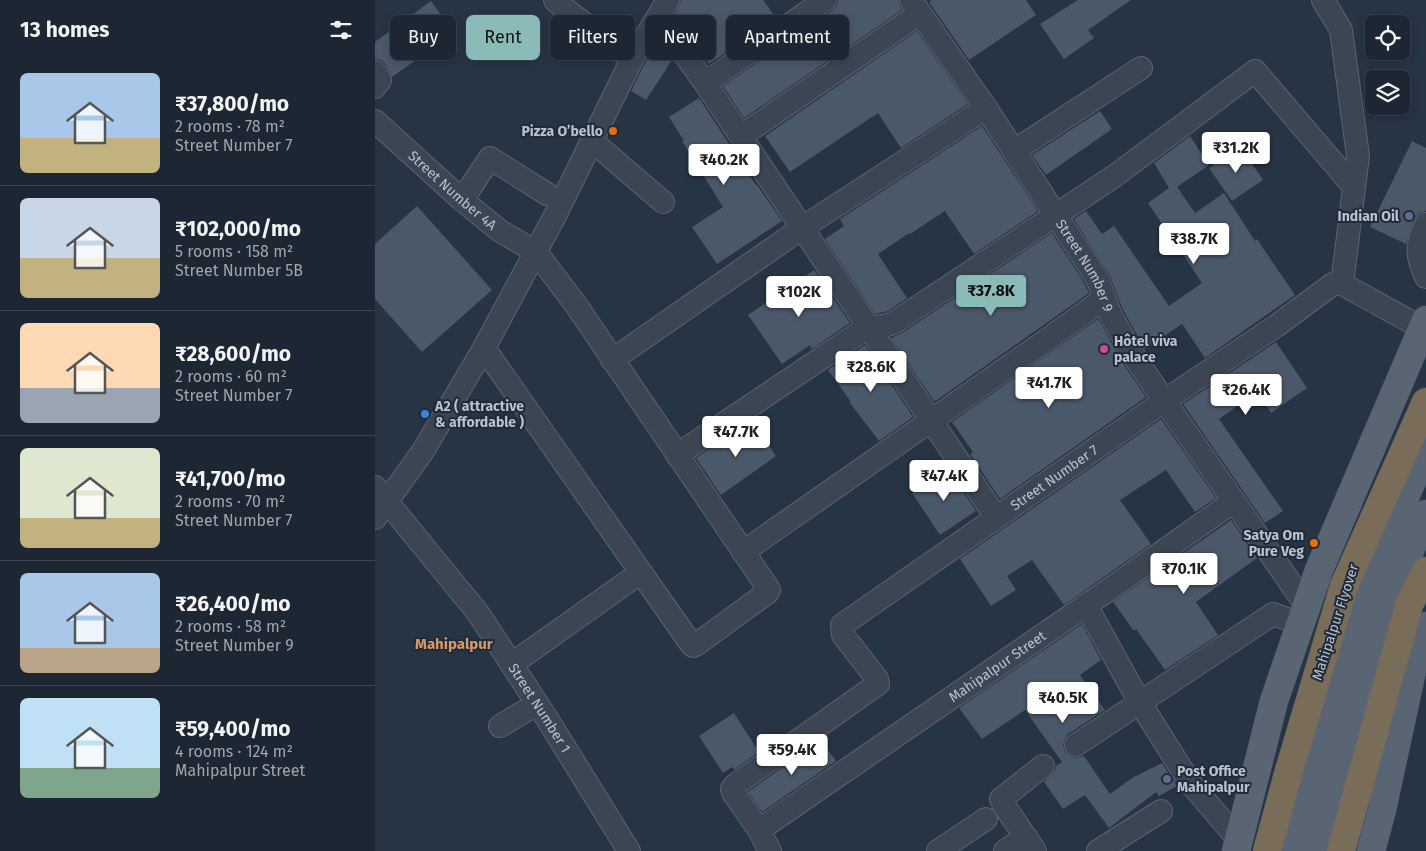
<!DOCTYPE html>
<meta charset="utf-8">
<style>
body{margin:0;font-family:"Fira Sans",sans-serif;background:#252f3b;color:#f1f3f6;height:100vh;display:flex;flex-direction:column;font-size:19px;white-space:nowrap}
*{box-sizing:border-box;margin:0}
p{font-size:16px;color:#a0a5ac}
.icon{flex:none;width:28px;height:28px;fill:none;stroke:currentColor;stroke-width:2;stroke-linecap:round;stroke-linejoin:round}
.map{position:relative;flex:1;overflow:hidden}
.panel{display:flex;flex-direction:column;background:#1d2733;width:375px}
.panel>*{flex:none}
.top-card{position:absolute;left:15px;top:15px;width:475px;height:45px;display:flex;gap:10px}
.tools{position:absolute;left:990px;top:15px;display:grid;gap:10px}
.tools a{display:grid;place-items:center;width:45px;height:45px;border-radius:8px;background:#1d2733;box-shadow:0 2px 8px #0003,0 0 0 1px #3b444e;font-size:25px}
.price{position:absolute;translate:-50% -42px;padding:0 11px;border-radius:5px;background:#fff;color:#222;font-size:16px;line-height:32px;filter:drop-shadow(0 1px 2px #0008)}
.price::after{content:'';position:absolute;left:50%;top:30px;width:15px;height:11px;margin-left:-8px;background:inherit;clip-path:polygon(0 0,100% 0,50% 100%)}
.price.on{background:#8bbbb9;color:#111}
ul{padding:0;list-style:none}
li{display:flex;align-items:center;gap:15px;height:125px;padding:0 20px}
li+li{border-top:1px solid #3b444e}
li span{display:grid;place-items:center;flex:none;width:140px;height:100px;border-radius:8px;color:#555}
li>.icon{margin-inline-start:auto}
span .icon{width:60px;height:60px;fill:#fffc;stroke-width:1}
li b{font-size:21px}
h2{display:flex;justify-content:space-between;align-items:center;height:60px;padding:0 20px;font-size:21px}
.chip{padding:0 18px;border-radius:8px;background:#1d2733;box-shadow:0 2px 8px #0003,0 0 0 1px #3b444e;font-size:18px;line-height:45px}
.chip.on{background:#8bbbb9;color:#111}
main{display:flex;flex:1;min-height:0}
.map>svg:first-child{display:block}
</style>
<main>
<section class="panel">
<h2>13 homes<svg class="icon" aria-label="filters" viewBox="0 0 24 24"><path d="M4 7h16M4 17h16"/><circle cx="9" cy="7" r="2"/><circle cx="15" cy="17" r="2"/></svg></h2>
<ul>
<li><span style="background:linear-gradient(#a9c7e8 65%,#c2b280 0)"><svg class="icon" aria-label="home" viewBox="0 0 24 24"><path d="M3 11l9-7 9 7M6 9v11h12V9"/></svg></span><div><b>₹37,800/mo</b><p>2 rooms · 78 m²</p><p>Street Number 7</p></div></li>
<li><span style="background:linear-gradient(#c9d6e8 60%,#c2b280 0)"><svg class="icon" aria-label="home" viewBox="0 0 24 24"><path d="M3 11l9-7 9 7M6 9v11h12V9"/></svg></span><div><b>₹102,000/mo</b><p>5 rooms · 158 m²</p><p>Street Number 5B</p></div></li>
<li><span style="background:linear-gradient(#ffd9b3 65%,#9aa5b1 0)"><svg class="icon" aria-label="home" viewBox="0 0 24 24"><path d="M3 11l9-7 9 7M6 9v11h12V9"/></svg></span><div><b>₹28,600/mo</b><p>2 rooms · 60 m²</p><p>Street Number 7</p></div></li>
<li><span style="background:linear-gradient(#dfe7d0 70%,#c2b280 0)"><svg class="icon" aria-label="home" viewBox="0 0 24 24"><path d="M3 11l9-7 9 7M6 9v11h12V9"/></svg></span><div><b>₹41,700/mo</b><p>2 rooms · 70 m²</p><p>Street Number 7</p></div></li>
<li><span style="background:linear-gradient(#a9c7e8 75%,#b9a48a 0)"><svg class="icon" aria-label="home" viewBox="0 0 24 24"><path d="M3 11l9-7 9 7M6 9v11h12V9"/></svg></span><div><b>₹26,400/mo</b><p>2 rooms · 58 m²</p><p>Street Number 9</p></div></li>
<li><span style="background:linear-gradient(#bfe0f5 70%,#7fa58c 0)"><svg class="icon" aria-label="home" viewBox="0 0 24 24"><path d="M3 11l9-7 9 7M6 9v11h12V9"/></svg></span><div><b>₹59,400/mo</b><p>4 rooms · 124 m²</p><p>Mahipalpur Street</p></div></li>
</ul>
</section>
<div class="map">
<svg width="1051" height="851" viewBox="0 0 1051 851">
<rect width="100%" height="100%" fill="#273444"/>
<g fill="#4b586a">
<path d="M306 0H388L401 18 334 64 300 14Z"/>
<path d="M463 0H523L527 10 369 118 348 86 457 11 462 6Z"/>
<path d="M557 0H651L661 15 594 60 554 2Z"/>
<path d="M703 0H756L713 30 719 38 689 59 665 24Z"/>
<path d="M56 1 79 33 17 77 11 65 6 60 0 59V42Z"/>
<path d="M542 31 593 104 526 148 503 113 415 172 390 136Z"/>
<path d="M283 42 297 60 271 100 256 91 269 65Z"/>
<path d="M324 98 381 185H382L407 221 342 264 317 227 348 207 307 141H309L294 117Z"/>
<path d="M725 111 737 129 671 175 657 155Z"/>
<path d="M607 126 663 211 599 254 570 211 535 234 534 233 503 254 532 298 513 311 500 314 450 239 469 226 465 219Z"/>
<path d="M815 136 834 165 802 187 820 213 849 193 880 241 882 239 920 295 830 358 807 324 770 349 748 310 735 276 699 219 711 211 727 234 739 226 794 306 827 283 773 203 794 188 779 163Z"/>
<path d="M1037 141 1051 148V211L1044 213 1039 219 1031 244 995 227Z"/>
<path d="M865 146 888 180 857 201 834 168Z"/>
<path d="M42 206 117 290 47 352 0 299V244Z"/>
<path d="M677 233 705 276 714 293 562 400 559 401 516 338 527 333Z"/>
<path d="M439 270 475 323 437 349 435 345 407 364 373 315Z"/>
<path d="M723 319 751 368 771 397 625 499 595 454 598 452 577 422Z"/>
<path d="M901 342 932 388 896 413 882 392 844 419 908 511 890 523 808 404Z"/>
<path d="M490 345 538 417 504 441 475 403 476 402 453 370Z"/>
<path d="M786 419 841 498 820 512 791 470 745 500 776 544 689 605 657 560 632 576 641 590 616 606 585 559Z"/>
<path d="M377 421 401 456 346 495 321 458Z"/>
<path d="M573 469 601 511 565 535 537 493Z"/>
<path d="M856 520 882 558 821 602 843 635 790 670 761 629 759 631 738 602Z"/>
<path d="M707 624 726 660 705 675 730 710 693 734 690 739 688 745 690 752 695 756 701 758 709 756 735 794 757 778 787 763 802 786 784 796 781 792 734 828 710 795 688 809 669 782 680 771 681 766 687 762 650 710 607 739 584 708Z"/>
<path d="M359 713 384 752 359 770 357 767 348 773 324 736Z"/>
<path d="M446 740 461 761 387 812 373 792Z"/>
</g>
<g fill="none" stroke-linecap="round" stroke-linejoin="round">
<defs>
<g id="minor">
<path d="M180 0 190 9 257 59"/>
<path id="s1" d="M536 0 611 108 716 269 724 283 736 316 762 361 932 607"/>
<path d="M948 0 966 30 983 156 967 284"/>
<path d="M283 17 330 83 621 517"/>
<path d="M0 72 5 80 0 87"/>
<path d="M330 83 450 0"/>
<path id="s2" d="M0 121 87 200 125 231 161 252 201 305 393 588 394 590 392 593 322 644 318 646 316 644 109 348"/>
<path d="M366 136 544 14"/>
<path d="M217 141 288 202"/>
<path d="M639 151 766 68"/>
<path d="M87 200 115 158 172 194"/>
<path d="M1051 224C1041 245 1041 256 1051 277"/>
<path d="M237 360 427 228 611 108"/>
<path d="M302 455 487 331C498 325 510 328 520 322L741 175 880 71 979 187"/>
<path id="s3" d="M0 487 103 613 171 717 254 851"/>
<path d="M0 518 48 451 109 348 182 212 257 59 293 0"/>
<path d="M368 552 663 346 730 298"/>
<path d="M711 605 765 703 816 784 863 839"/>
<path d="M137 664 265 573"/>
<path d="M125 726 162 704"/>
<path d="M701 745 898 614 926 624"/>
<path id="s4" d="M384 830 742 584 859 501"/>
<path id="s5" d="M395 851 384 830 359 794 357 789 360 785 503 684 502 679 468 635 467 625 789 401 901 326 958 284H967L1047 328"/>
<path d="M563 851 611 819"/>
<path d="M630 851 651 837"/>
<path d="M660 851 630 807 626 799 668 766"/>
<path d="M723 851 786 811"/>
</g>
<g id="major">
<path d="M861 851 899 701 944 570 1051 320"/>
<path d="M917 851 991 589 1051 448"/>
<path d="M944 851 1007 615 1051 514"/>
<path d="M996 851 1007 810 1043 643 1051 626"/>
</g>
<g id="highway">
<path d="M892 851 913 774 969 586 1051 402"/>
<path d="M966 851 1034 605 1051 571"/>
</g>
</defs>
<use href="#minor" stroke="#5a6471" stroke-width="24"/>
<use href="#major" stroke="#454f5d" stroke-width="29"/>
<use href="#highway" stroke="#46515e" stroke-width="29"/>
<use href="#minor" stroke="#3c4653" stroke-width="22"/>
<use href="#major" stroke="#5a6573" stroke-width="28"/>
<use href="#highway" stroke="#796c59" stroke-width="28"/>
</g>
<g fill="#e8710a" stroke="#202b39" stroke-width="2">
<circle cx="238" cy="131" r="5"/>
<circle cx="939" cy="543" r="5"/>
</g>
<g fill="#5c6f8a" stroke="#202b39" stroke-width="2">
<circle cx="1034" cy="216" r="5"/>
<circle cx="792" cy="779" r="5"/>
</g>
<circle fill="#d1479c" stroke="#202b39" stroke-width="2" cx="729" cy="349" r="5"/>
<circle fill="#3f7fe0" stroke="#202b39" stroke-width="2" cx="50" cy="414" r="5"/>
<g text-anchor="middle" stroke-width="4" stroke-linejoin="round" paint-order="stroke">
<g font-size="14" font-weight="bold" fill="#b9c1cd" stroke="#202b39" text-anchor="end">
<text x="228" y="136">Pizza O’bello</text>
<text x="1024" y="221">Indian Oil</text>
<text x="739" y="346" text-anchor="start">Hôtel viva<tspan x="739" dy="16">palace</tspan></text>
<text x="60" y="411" text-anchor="start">A2 ( attractive<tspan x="60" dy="16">&amp; affordable )</tspan></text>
<text x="929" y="540">Satya Om<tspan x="929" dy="16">Pure Veg</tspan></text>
<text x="802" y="776" text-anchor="start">Post Office<tspan x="802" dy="16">Mahipalpur</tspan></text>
</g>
<g font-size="14" fill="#b9c1cd" stroke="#202b39">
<text dy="5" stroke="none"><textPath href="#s2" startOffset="104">Street Number 4A</textPath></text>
<text dy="5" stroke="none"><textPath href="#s1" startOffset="318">Street Number 9</textPath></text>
<text dy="5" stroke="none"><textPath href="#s5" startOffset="582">Street Number 7</textPath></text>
<text transform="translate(960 622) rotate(-72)" y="5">Mahipalpur Flyover</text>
<text dy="5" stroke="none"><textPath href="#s4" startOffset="289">Mahipalpur Street</textPath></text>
<text dy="5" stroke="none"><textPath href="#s3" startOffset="276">Street Number 1</textPath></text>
</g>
<g font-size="15" font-weight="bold" fill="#d8996a" stroke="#202b39">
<text x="79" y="649">Mahipalpur</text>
</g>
</g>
</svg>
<div class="tools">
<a><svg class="icon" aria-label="locate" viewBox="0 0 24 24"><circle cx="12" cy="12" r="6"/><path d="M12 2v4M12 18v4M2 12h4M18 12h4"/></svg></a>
<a><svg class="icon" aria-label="layers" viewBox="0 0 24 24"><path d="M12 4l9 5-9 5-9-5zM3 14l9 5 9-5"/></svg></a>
</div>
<b class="price" style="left:861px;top:174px">₹31.2K</b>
<b class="price" style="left:349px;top:186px">₹40.2K</b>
<b class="price" style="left:819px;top:265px">₹38.7K</b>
<b class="price on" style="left:616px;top:317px">₹37.8K</b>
<b class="price" style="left:424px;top:318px">₹102K</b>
<b class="price" style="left:496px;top:393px">₹28.6K</b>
<b class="price" style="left:674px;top:409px">₹41.7K</b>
<b class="price" style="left:871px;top:416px">₹26.4K</b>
<b class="price" style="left:361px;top:458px">₹47.7K</b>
<b class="price" style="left:569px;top:502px">₹47.4K</b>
<b class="price" style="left:809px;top:595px">₹70.1K</b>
<b class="price" style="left:688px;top:724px">₹40.5K</b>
<b class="price" style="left:417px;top:776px">₹59.4K</b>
<div class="top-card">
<a class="chip">Buy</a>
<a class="chip on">Rent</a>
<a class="chip">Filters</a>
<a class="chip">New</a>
<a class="chip">Apartment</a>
</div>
</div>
</main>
